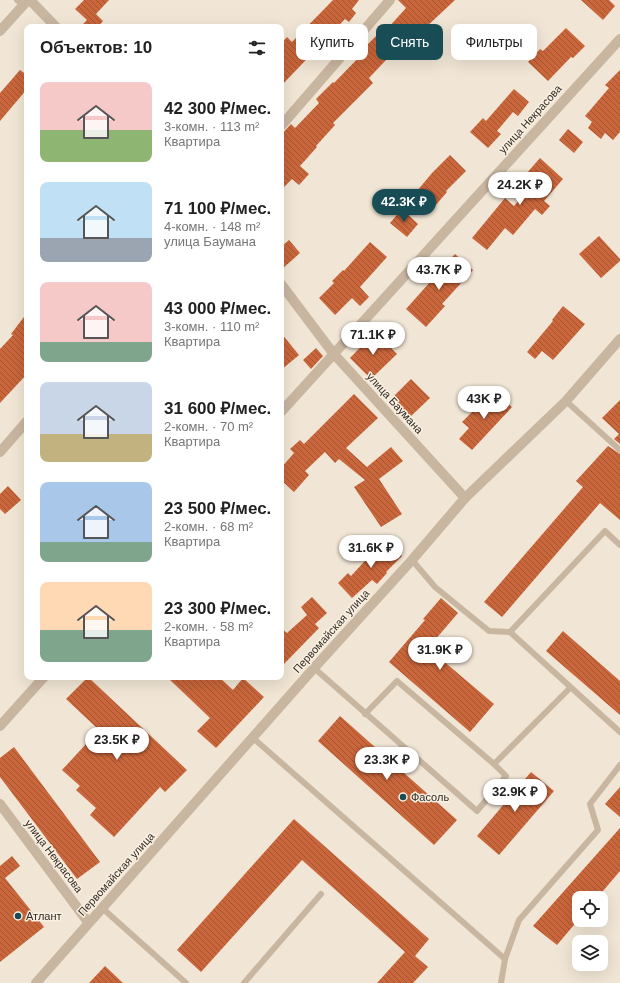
<!DOCTYPE html>
<html lang="ru">
<meta charset="utf-8">
<style>
body{margin:0;font-family:Helvetica,sans-serif;background:#f6f6f6;color:#222;height:100vh;display:flex;flex-direction:column;font-size:15px;white-space:nowrap}
*{box-sizing:border-box;margin:0}
p{font-size:13px;color:#767676}
.icon{flex:none;width:22px;height:22px;fill:none;stroke:currentColor;stroke-width:2;stroke-linecap:round;stroke-linejoin:round}
.map{position:relative;flex:1;overflow:hidden}
.side{position:absolute;left:24px;top:24px;width:260px;height:656px;display:flex;flex-direction:column;background:#fff;border-radius:8px;box-shadow:0 4px 16px #0002}
.side>*{flex:none}
.top-card{position:absolute;left:296px;top:24px;width:264px;height:36px;display:flex;gap:8px}
.tools{position:absolute;left:572px;top:891px;display:grid;gap:8px}
.tools a{display:grid;place-items:center;width:36px;height:36px;border-radius:8px;background:#fff;box-shadow:0 4px 16px #0002;font-size:20px}
.price{position:absolute;translate:-50% -34px;padding:0 9px;border-radius:14px;background:#fff;color:#222;font-size:13px;line-height:26px;filter:drop-shadow(0 1px 2px #0008)}
.price::after{content:'';position:absolute;left:50%;top:24px;width:12px;height:9px;margin-left:-6px;background:inherit;clip-path:polygon(0 0,100% 0,50% 100%)}
.price.active{background:#194d55;color:#fff}
ul{padding:0;list-style:none}
li{display:flex;align-items:center;gap:12px;height:100px;padding:0 16px}
li span{display:grid;place-items:center;flex:none;width:112px;height:80px;border-radius:8px;color:#555}
li>.icon{margin-inline-start:auto}
span .icon{width:48px;height:48px;fill:#fffc;stroke-width:1}
li b{font-size:17px}
h2{display:flex;justify-content:space-between;align-items:center;height:48px;padding:0 16px;font-size:17px}
.chip{padding:0 14px;border-radius:8px;background:#fff;box-shadow:0 4px 16px #0002;font-size:14px;line-height:36px}
.chip.active{background:#194d55;color:#fff}
.map>svg:first-child{display:block}
</style>
<div class="map">
<svg width="620" height="983" viewBox="0 0 620 983">
<defs>
<pattern id="building-back-hatch" width="6" height="6" patternUnits="userSpaceOnUse"><rect width="6" height="6" fill="#ca663b"/><path d="M-1 5l2 2M0 0l6 6M5-1l2 2" fill="none" stroke="#a55431"/></pattern>
</defs>
<rect width="100%" height="100%" fill="#f1e6d5"/>
<g fill="url(#building-back-hatch)">
<path d="M84 0H109L96 14 103 21 98 27H80L87 20 75 9Z"/>
<path d="M333 0H359L352 9 356 13 349 22 345 19 281 86V44L287 37 292 42Z"/>
<path d="M398 0H455L424 29 420 24 369 78 373 83 333 123 335 125 316 146 317 147 300 166 309 174 299 185 292 179 281 190V135L291 124 295 128 319 103 316 99 333 82 334 83 367 49 365 47 376 36 378 39 406 8Z"/>
<path d="M581 0H609L615 6 603 20Z"/>
<path d="M566 28 585 46 573 58 571 57 548 81 528 62 540 49 543 51Z"/>
<path d="M20 70 27 75V89L0 121V93Z"/>
<path d="M620 70V132L613 140 605 133 601 139 588 128 592 122 585 116 609 88 605 85Z"/>
<path d="M514 89 529 102 518 116 513 112 497 131 501 134 488 148 470 132 483 118 486 121Z"/>
<path d="M568 129 583 142 574 153 559 140Z"/>
<path d="M450 155 466 171 446 191 447 192 435 206 417 191 432 173Z"/>
<path d="M540 158 563 179 544 201 550 206 542 215 535 209 513 235 505 228 487 250 472 238 505 198 514 206 535 181 526 174Z"/>
<path d="M402 209 418 224 407 237 390 223Z"/>
<path d="M599 236 620 259V261L601 278 579 254Z"/>
<path d="M289 240 300 253 281 270V247Z"/>
<path d="M370 242 387 257 360 287 369 297 360 306 352 298 335 315 319 298 334 283 332 281 343 270 344 271Z"/>
<path d="M455 254 473 270 442 304 445 306 426 327 406 309Z"/>
<path d="M563 306 585 324 553 360 542 351 535 359 527 352 553 321 552 320Z"/>
<path d="M27 313V374L0 403V349L13 335 11 334Z"/>
<path d="M375 332 397 354 371 379 350 358Z"/>
<path d="M281 333 299 355 281 370Z"/>
<path d="M316 348 323 356 311 369 303 360Z"/>
<path d="M411 379 430 398 410 417 392 398Z"/>
<path d="M494 391 512 407 472 450 459 439 469 428 462 422 473 411 474 412Z"/>
<path d="M354 394 378 418 346 448 367 467 391 447 403 461 379 479 402 514 381 527 354 487 365 480 339 459 335 463 325 452 305 471 309 475 294 492 281 480V468L294 453 290 449 300 440 304 444Z"/>
<path d="M620 400V444L614 439 619 434 602 418Z"/>
<path d="M608 446 620 454V520L600 503 502 617 484 602 583 487 576 481Z"/>
<path d="M8 486 21 500 5 514 0 509V494Z"/>
<path d="M384 539 402 556 386 572 387 573 377 584 372 580 352 598 338 583 348 573 351 576 375 550 374 549Z"/>
<path d="M312 597 327 613 315 624 319 628 281 667V628L287 633 307 615 301 607Z"/>
<path d="M441 598 458 613 428 648 494 704 470 732 389 662 425 620 423 619Z"/>
<path d="M563 631 620 681V715L546 651Z"/>
<path d="M88 677 187 770 165 792 160 787 114 837 90 815 96 808 76 790 80 786 62 770 99 730 66 699Z"/>
<path d="M167 677H219L233 690 243 678 264 697 216 748 197 731 210 718Z"/>
<path d="M340 716 457 820 434 845 318 741Z"/>
<path d="M14 747 100 862 77 879 0 777V758Z"/>
<path d="M531 772 554 791 499 855 477 836Z"/>
<path d="M620 787V817L605 804Z"/>
<path d="M294 819 429 939 415 956 428 967 413 983H377L405 952 302 860 201 972 177 950Z"/>
<path d="M620 828V871L597 898H579V919L557 945 533 926Z"/>
<path d="M12 856 20 866 5 878 44 927 0 962V866Z"/>
<path d="M105 966 123 983H89Z"/>
</g>
<g fill="none" stroke-linecap="round" stroke-linejoin="round">
<g stroke="#c9b6a1" stroke-width="6">
<path d="M17 0 23 5"/>
<path d="M566 401 620 450"/>
<path d="M412 560 435 587 489 631 510 632 620 732"/>
<path d="M510 632 605 531 620 545"/>
<path d="M314 668 477 811 506 776 494 764 570 688"/>
<path d="M365 714 397 681 494 764"/>
<path d="M253 738 505 959"/>
<path d="M101 907 186 983"/>
<path d="M244 983 321 894"/>
<path d="M501 983 505 959 519 920 598 830 590 804 620 765"/>
</g>
<g stroke="#c9b6a1" stroke-width="10">
<path d="M30 0 56 27"/>
<path d="M281 126 390 0"/>
<path d="M281 284 333 353 465 498"/>
<path d="M281 412 620 39"/>
<path d="M0 452 27 421"/>
<path d="M0 726 44 677"/>
<path d="M0 804 88 922"/>
<path d="M36 983 314 668 412 560 465 498 566 401 620 339"/>
</g>
<path stroke="#c9b6a1" stroke-width="10" d="M0 31 28 0"/>
</g>
<g fill="#194d55" stroke="#f9f0e1" stroke-width="1.5">
<circle cx="403" cy="797" r="4"/>
<circle cx="18" cy="916" r="4"/>
</g>
<g text-anchor="middle" stroke-width="3" stroke-linejoin="round" paint-order="stroke">
<g font-size="11" fill="#332a24" stroke="#f9f0e1">
<text transform="translate(530 119) rotate(-48)" y="4">улица Некрасова</text>
<text transform="translate(395 403) rotate(48)" y="4">улица Баумана</text>
<text transform="translate(331 631) rotate(-48)" y="4">Первомайская улица</text>
<text transform="translate(54 856) rotate(53)" y="4">улица Некрасова</text>
<text transform="translate(116 874) rotate(-48)" y="4">Первомайская улица</text>
</g>
<g font-size="11" fill="#332a24" stroke="#f9f0e1" text-anchor="start">
<text x="411" y="801">Фасоль</text>
<text x="26" y="920">Атлант</text>
</g>
</g>
</svg>
<div class="tools">
<a><svg class="icon" aria-label="locate" viewBox="0 0 24 24"><circle cx="12" cy="12" r="6"/><path d="M12 2v4M12 18v4M2 12h4M18 12h4"/></svg></a>
<a><svg class="icon" aria-label="layers" viewBox="0 0 24 24"><path d="M12 4l9 5-9 5-9-5zM3 14l9 5 9-5"/></svg></a>
</div>
<b class="price" style="left:520px;top:206px">24.2K ₽</b>
<b class="price active" style="left:404px;top:223px">42.3K ₽</b>
<b class="price" style="left:439px;top:291px">43.7K ₽</b>
<b class="price" style="left:373px;top:356px">71.1K ₽</b>
<b class="price" style="left:484px;top:420px">43K ₽</b>
<b class="price" style="left:371px;top:569px">31.6K ₽</b>
<b class="price" style="left:440px;top:671px">31.9K ₽</b>
<b class="price" style="left:117px;top:761px">23.5K ₽</b>
<b class="price" style="left:387px;top:781px">23.3K ₽</b>
<b class="price" style="left:515px;top:813px">32.9K ₽</b>
<div class="top-card">
<a class="chip">Купить</a>
<a class="chip active">Снять</a>
<a class="chip">Фильтры</a>
</div>
<section class="side">
<h2>Объектов: 10<svg class="icon" aria-label="filters" viewBox="0 0 24 24"><path d="M4 7h16M4 17h16"/><circle cx="9" cy="7" r="2"/><circle cx="15" cy="17" r="2"/></svg></h2>
<ul>
<li><span style="background:linear-gradient(#f6c9c9 60%,#8fb573 0)"><svg class="icon" aria-label="home" viewBox="0 0 24 24"><path d="M3 11l9-7 9 7M6 9v11h12V9"/></svg></span><div><b>42 300 ₽/мес.</b><p>3-комн. · 113 m²</p><p>Квартира</p></div></li>
<li><span style="background:linear-gradient(#bfe0f5 70%,#9aa5b1 0)"><svg class="icon" aria-label="home" viewBox="0 0 24 24"><path d="M3 11l9-7 9 7M6 9v11h12V9"/></svg></span><div><b>71 100 ₽/мес.</b><p>4-комн. · 148 m²</p><p>улица Баумана</p></div></li>
<li><span style="background:linear-gradient(#f6c9c9 75%,#7fa58c 0)"><svg class="icon" aria-label="home" viewBox="0 0 24 24"><path d="M3 11l9-7 9 7M6 9v11h12V9"/></svg></span><div><b>43 000 ₽/мес.</b><p>3-комн. · 110 m²</p><p>Квартира</p></div></li>
<li><span style="background:linear-gradient(#c9d6e8 65%,#c2b280 0)"><svg class="icon" aria-label="home" viewBox="0 0 24 24"><path d="M3 11l9-7 9 7M6 9v11h12V9"/></svg></span><div><b>31 600 ₽/мес.</b><p>2-комн. · 70 m²</p><p>Квартира</p></div></li>
<li><span style="background:linear-gradient(#a9c7e8 75%,#7fa58c 0)"><svg class="icon" aria-label="home" viewBox="0 0 24 24"><path d="M3 11l9-7 9 7M6 9v11h12V9"/></svg></span><div><b>23 500 ₽/мес.</b><p>2-комн. · 68 m²</p><p>Квартира</p></div></li>
<li><span style="background:linear-gradient(#ffd9b3 60%,#7fa58c 0)"><svg class="icon" aria-label="home" viewBox="0 0 24 24"><path d="M3 11l9-7 9 7M6 9v11h12V9"/></svg></span><div><b>23 300 ₽/мес.</b><p>2-комн. · 58 m²</p><p>Квартира</p></div></li>
</ul>
</section>
</div>
